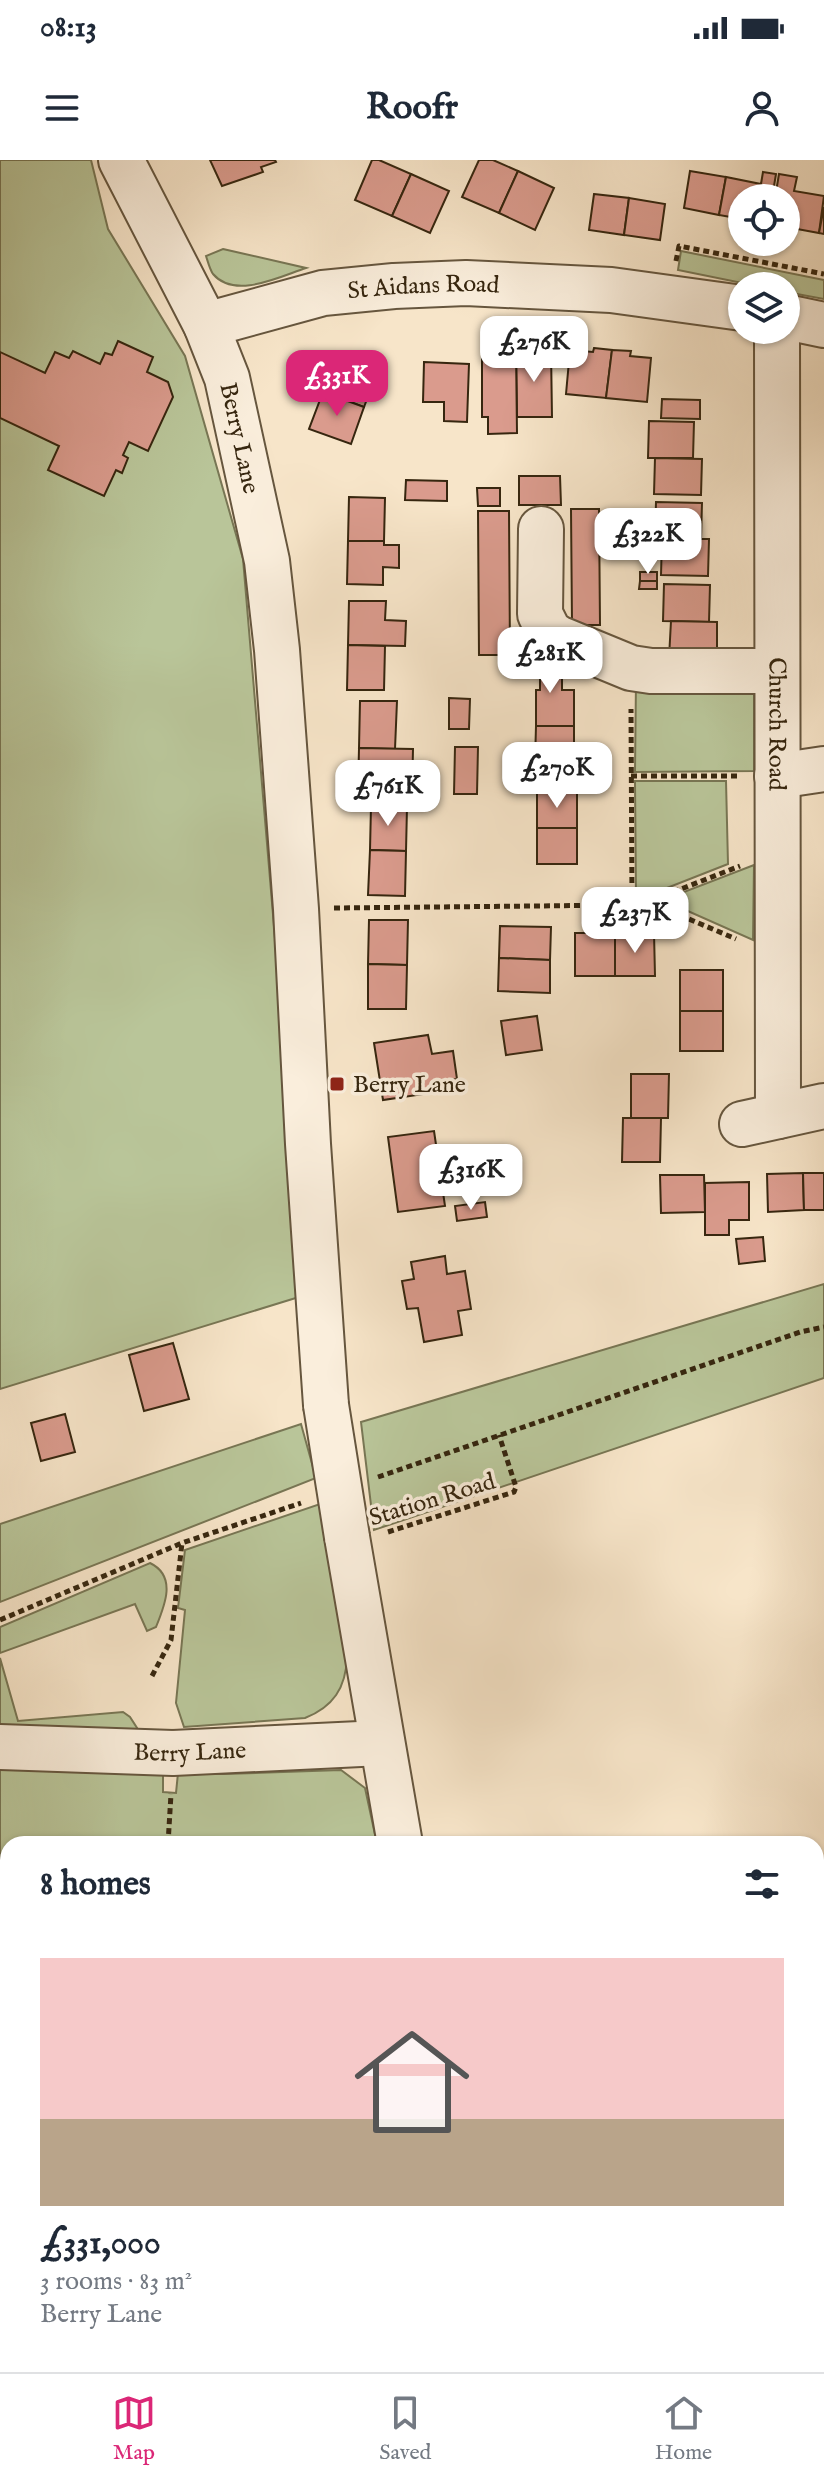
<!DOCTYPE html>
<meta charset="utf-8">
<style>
body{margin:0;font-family:"IM FELL English",serif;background:#f6f6f7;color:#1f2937;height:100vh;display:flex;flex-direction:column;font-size:30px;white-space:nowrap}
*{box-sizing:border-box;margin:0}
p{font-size:26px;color:#747a83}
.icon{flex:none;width:44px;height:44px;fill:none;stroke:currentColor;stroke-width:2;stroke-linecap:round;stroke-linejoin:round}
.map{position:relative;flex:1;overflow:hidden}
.side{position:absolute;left:0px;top:1676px;width:824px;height:536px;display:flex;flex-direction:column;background:#fff;border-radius:24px 24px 0 0;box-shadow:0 2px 6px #0004}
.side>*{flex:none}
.controls{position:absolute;left:728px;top:24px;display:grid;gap:16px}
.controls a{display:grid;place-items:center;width:72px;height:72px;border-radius:50%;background:#fff;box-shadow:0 2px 6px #0004;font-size:40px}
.price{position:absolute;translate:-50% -68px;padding:0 18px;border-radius:16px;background:#fff;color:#222;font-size:26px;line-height:52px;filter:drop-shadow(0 2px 4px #0008)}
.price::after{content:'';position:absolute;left:50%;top:48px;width:24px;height:18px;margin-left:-12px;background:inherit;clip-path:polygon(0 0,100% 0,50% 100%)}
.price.current{background:#db2777;color:#fff}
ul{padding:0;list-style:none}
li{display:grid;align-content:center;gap:16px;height:424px;padding:0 40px}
li span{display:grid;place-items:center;height:248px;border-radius:0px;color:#555}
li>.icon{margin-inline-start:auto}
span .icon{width:144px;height:144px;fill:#fffc;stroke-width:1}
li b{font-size:34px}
h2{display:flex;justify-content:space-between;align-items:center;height:96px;padding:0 40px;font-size:34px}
.status{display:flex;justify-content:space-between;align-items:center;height:56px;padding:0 40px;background:#fff;direction:ltr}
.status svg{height:22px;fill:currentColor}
header{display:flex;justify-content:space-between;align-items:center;height:104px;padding:0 40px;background:#fff;font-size:36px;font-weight:800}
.tabs{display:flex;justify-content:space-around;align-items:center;height:112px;border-top:2px solid #e0e1e3;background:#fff;font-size:22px;color:#747a83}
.tabs a{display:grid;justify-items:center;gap:4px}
.tabs .current{color:#db2777}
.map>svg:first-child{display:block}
</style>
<div class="status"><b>08:13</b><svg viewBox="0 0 49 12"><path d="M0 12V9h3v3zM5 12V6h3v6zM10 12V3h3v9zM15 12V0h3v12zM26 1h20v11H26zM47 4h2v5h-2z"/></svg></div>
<header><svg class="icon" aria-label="menu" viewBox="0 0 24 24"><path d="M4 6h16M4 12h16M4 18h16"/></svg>Roofr<svg class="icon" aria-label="person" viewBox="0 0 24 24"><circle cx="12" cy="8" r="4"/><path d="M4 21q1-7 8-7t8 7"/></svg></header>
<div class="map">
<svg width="824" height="2212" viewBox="0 0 824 2212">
<rect width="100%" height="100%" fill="#f7e5c9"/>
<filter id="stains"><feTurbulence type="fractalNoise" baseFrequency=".0025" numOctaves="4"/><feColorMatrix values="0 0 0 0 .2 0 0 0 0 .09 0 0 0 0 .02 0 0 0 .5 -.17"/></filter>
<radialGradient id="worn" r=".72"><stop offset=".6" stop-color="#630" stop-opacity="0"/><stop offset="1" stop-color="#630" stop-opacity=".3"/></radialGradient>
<g fill="#b9c599" stroke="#787654" stroke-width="2">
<path d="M0 0H91L108 69 185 196 243 399 276 790 299 1137 0 1229Z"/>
<path d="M223 89 306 108C281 116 235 140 213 114 210 110 208 102 206 96Z"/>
<path d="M681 91 824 120V139L786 132V126H757L678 110Z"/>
<path d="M636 521 754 530V611L635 612Z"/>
<path d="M635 621H726L728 704 644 737H636Z"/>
<path d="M754 705 753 780 663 740Z"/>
<path d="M824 1124V1218L374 1370 361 1262Z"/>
<path d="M301 1264 316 1318 0 1442V1364Z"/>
<path d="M320 1344 347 1497C346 1528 333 1547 305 1558L184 1567 176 1543 185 1450 178 1448 185 1390Z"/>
<path d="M150 1403C177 1416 165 1445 156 1467L147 1471 135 1444 0 1493V1467Z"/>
<path d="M0 1498 18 1561 123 1552 130 1557 139 1571 0 1569Z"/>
<path d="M0 1605 163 1612V1632L176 1633 178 1613 224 1614 341 1610 365 1628 377 1684H8V1755L0 1754Z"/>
</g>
<g fill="#da9b8d" stroke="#36260f" stroke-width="2">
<path d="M210 0H275L276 2 261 7 263 12 222 26Z"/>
<path d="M372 0H379L411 14 392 56 355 40Z"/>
<path d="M479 0H493L518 11 499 53 462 37Z"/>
<path d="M518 11 554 28 535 70 499 53Z"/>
<path d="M690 11 726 17 719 55 684 48Z"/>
<path d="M763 12 776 14 772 38H742V59L719 55 726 17 761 24Z"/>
<path d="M411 14 449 31 430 73 392 56Z"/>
<path d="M779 14 797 17 794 31 824 36 819 73 786 67V38H775Z"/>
<path d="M594 34 629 38 624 75 589 70Z"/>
<path d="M629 38 665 44 660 80 624 75Z"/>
<path d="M824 47V74L819 73Z"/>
<path d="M118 181 153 197 147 212 168 222 173 237 148 291 129 282 123 295 128 298 122 313 116 310 104 336 48 310 59 286 0 258V192L45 213 55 192 69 198 73 191 100 204 105 193 112 195Z"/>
<path d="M594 188 612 190 606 238 566 234 570 190 593 192Z"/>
<path d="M516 190H551L552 257H517Z"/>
<path d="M516 190 517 273 488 274V257H482V191Z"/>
<path d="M612 190 631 191 630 196 651 198 647 242 606 238Z"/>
<path d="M337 195 378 210 364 247 323 232Z"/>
<path d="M424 202 469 204 467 262 444 261V242H423Z"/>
<path d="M323 232 364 247 351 284 309 269Z"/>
<path d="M662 239 700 240V259L661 258Z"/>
<path d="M649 261 694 262 693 298H648Z"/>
<path d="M655 298 702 299 701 335 654 334Z"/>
<path d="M519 316H560L561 345H519Z"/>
<path d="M406 320 447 321V341L405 340Z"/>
<path d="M477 328H500V346H478Z"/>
<path d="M349 337 385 338 384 381H348Z"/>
<path d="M656 342 702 343 701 379 655 378Z"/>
<path d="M571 349H599L600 465H572Z"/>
<path d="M478 351H509L510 495H479Z"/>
<path d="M662 379H709L708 416 661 415Z"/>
<path d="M348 381H384V385H399V408L383 407V425L347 424Z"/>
<rect x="640" y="412" width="17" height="9"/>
<path d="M640 421H657V429H639Z"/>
<path d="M664 424 710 425 709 462 663 461Z"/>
<path d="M349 441H386L385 460 406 461 405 486 348 485Z"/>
<path d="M671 461 717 462V498H669Z"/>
<path d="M348 485 385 486 384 530H347Z"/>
<path d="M519 503H562V530H574V566H536V530H540V518H518Z"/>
<path d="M449 538 470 539 469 569H449Z"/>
<path d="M360 541H397L395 589 359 588Z"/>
<path d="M536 566H574V602H535Z"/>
<path d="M455 587H478L477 634H454Z"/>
<path d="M359 588 413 589 412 636 358 635Z"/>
<path d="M540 602H563L562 617 540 616Z"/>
<path d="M540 616 562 617V627L540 626Z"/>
<rect x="537" y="632" width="40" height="36"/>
<path d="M371 646 407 647 406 691 370 690Z"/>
<rect x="537" y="668" width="40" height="36"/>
<path d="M370 690 406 691 405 736 368 735Z"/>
<path d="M369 760H408L407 805 368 804Z"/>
<path d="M500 766 551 767 550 800 499 798Z"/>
<rect x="575" y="773" width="40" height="43"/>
<path d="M615 773H654L655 816H615Z"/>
<path d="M499 798 550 800V833L498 831Z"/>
<path d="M368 804 407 805 406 849H368Z"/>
<rect x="680" y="810" width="43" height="41"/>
<rect x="680" y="851" width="43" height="40"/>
<path d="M537 856 542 890 506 895 501 861Z"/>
<path d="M428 875 432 894 453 891 457 919 435 922 437 932 383 940 374 883Z"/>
<path d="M631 914H669L668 958H631Z"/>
<path d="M623 958H661L660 1002H622Z"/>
<path d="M434 971 445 1046 398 1052 388 977Z"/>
<path d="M803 1013 804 1050 768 1052 767 1014Z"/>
<path d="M803 1013H824V1050H804Z"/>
<path d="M660 1015H704L705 1052 661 1053Z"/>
<path d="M749 1022V1060H729V1075H705V1023Z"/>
<path d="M485 1042 487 1057 457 1061 455 1046Z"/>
<path d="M763 1077 765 1101 739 1104 736 1079Z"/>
<path d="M445 1096 447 1114 465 1111 471 1149 458 1151 462 1175 424 1182 418 1148 407 1149 402 1121 414 1119 411 1102Z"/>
<path d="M173 1183 189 1239 144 1251 129 1195Z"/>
<path d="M65 1254 75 1292 41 1301 31 1263Z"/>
<path d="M8 1861V1888L0 1869V1865Z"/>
<path d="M0 1869 8 1888V1910L0 1913Z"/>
<path d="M8 2075V2122L0 2124V2076Z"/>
<path d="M183 2204H235L236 2205 225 2212H188Z"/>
<path d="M330 2204H365L352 2212H335Z"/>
<path d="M436 2204H489L493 2212H440Z"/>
</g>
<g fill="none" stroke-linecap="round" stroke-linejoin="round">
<defs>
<g id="minor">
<path id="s1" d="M121 0 206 165 227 218 267 401 277 490 296 749 308 984 326 1245"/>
<path d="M786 157 824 165"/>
<path id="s2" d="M206 165 323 133 394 126 466 123 611 130 742 148"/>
<path id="s3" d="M777 170 778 956"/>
<path d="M541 369 540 454 549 472 558 478 631 508 651 511H776"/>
<path d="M777 616 824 609"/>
<path d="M742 964 824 946"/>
<path d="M347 1377 400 1684"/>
<path id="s4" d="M0 1587 173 1593 381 1583"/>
<path d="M0 1774 5 1772"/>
<path d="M0 2037 8 2035"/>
<path d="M291 2204 295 2212"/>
<path d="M573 2204 577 2212"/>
</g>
</defs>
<use href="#minor" stroke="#66563e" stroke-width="48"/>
<g stroke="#36260f" stroke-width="5" stroke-dasharray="6 4" stroke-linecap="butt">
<path d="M676 101 679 86 824 114"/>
<path d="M631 616H738"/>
<path d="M645 743 740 706"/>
<path d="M632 745H656L736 779"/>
<path d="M334 748 632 745 631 549"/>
<path d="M378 1317 800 1172 824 1167"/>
<path d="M388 1372 514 1332 516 1327 499 1275"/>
<path d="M0 1460 182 1383 301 1343"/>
<path d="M152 1516 171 1480 182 1383"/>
<path d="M168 1684 171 1634"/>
<path d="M0 2167 8 2202"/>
<path d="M73 2204 78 2212"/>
<path d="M502 2204 507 2212"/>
<path d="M0 2210 25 2204"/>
<path d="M236 2212 250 2204"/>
</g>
<use href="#minor" stroke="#faeedc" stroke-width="44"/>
<defs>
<path id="minor-bridge" d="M326 1245 347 1377"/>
</defs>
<use href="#minor-bridge" stroke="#66563e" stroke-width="48" stroke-linecap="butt"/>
<use href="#minor-bridge" stroke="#faeedc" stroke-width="44"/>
</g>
<rect fill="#8f2418" stroke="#faeedc" stroke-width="3" x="329" y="916" width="16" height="16" rx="4"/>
<g text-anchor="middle" stroke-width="7" stroke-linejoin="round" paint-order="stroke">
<g font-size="24" fill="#36260f" stroke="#faeedc">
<text dy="8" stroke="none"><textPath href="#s2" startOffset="222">St Aidans Road</textPath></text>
<text dy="8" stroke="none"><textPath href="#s1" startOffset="304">Berry Lane</textPath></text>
<text dy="8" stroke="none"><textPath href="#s3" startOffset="394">Church Road</textPath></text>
<text transform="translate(432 1339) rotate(-17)" y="8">Station Road</text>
<text dy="8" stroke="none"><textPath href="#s4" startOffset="190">Berry Lane</textPath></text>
</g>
<g font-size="24" fill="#36260f" stroke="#faeedc" text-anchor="start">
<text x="353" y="932">Berry Lane</text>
</g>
</g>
<rect width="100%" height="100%" filter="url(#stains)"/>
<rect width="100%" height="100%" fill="url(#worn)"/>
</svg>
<div class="controls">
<a><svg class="icon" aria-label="locate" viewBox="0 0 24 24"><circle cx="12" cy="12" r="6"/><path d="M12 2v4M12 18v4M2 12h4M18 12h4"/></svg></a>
<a><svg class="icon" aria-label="layers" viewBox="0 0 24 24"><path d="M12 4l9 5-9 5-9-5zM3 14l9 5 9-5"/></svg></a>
</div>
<b class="price" style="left:534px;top:224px">£276K</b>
<b class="price current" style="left:337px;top:258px">£331K</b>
<b class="price" style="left:648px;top:416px">£322K</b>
<b class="price" style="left:550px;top:535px">£281K</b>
<b class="price" style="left:557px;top:650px">£270K</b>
<b class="price" style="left:388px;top:668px">£761K</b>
<b class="price" style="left:635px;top:795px">£237K</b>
<b class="price" style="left:471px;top:1052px">£316K</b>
<section class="side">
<h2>8 homes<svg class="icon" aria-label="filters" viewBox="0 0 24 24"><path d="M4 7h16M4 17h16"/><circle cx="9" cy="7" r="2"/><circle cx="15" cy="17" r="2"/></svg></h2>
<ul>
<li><span style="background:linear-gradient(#f6c9c9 65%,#b9a48a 0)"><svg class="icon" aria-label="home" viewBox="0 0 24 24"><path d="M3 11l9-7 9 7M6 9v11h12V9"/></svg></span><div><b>£331,000</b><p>3 rooms · 83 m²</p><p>Berry Lane</p></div></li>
</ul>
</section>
</div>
<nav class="tabs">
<a class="current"><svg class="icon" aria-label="map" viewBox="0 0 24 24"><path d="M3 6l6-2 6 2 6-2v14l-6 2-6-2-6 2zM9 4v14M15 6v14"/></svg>Map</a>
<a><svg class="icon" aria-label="saved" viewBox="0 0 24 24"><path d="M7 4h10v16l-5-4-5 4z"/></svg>Saved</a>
<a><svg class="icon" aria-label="home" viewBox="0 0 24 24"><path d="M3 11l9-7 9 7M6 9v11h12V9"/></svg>Home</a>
</nav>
